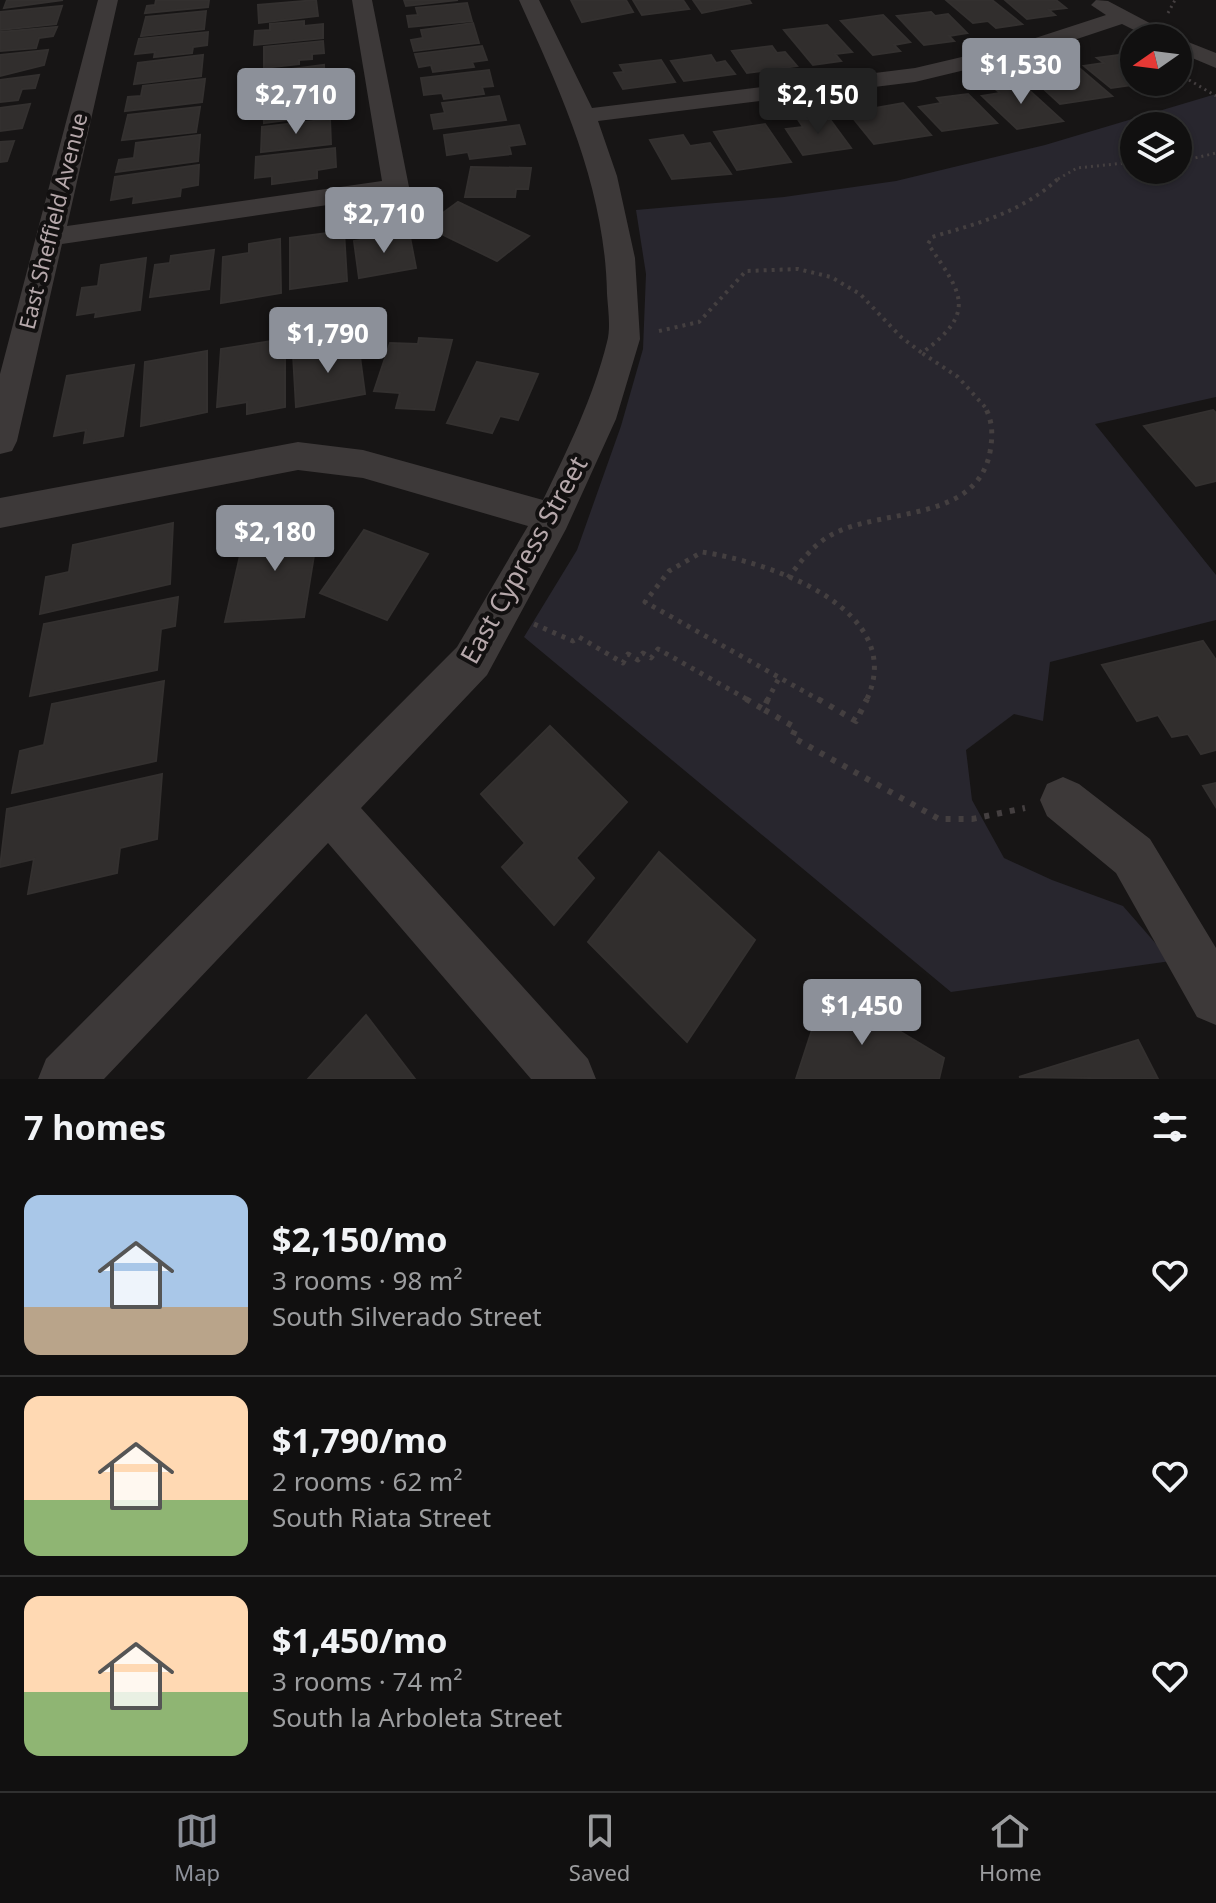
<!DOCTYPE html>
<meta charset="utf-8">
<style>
body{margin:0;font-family:"Noto Sans",sans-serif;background:#1a1919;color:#f1f3f6;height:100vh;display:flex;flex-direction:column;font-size:30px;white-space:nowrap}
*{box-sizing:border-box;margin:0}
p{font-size:26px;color:#9c9d9f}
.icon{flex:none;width:44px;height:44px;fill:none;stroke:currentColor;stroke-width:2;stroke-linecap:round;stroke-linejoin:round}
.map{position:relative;height:1079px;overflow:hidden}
.drawer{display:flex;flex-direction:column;background:#111010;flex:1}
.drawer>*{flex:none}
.needle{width:52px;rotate:256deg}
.fabs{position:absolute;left:1120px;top:24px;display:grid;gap:16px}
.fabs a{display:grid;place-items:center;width:72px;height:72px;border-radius:50%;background:#111010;box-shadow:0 2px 6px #0004,0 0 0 2px #303030;font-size:40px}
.price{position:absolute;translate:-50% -68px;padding:0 18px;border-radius:8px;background:#8c9099;color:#fff;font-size:26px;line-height:52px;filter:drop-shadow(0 2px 4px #0008)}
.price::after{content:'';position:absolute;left:50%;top:48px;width:24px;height:18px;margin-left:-12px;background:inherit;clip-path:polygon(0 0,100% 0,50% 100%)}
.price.current{background:#222;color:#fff}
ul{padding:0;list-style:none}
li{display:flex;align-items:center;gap:24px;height:200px;padding:0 24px}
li+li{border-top:2px solid #303030}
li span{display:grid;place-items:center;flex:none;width:224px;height:160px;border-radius:16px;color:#555}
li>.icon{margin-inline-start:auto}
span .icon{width:96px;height:96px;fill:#fffc;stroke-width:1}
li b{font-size:34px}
h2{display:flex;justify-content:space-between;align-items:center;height:96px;padding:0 24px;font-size:34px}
.tab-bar{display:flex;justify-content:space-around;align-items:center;height:112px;border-top:2px solid #303030;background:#111010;font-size:22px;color:#9c9d9f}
.tab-bar a{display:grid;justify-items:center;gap:4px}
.tab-bar .current{color:#8c9099}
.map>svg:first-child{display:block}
</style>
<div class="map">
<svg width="1216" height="1079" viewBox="0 0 1216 1079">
<rect width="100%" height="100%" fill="#171515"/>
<path fill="#28262e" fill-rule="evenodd" d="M1216 94V397L1095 424 1216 575V620L1050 662 1043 721 1014 714 966 750 972 800 1004 858 1052 880 1123 906 1171 961 951 992 524 637 577 550 621 426 643 349 646 274 636 210 784 197 896 181 1045 145ZM1134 126H1178V170H1134Z"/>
<g fill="#312e2d" stroke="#33302f" stroke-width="2">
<path d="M7 0H63L4 8Z"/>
<path d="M156 0H209L208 7 145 13 147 6 155 5Z"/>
<path d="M316 0 318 16 259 23 258 5Z"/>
<path d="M404 0H458L406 6Z"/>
<path d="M571 0H626L633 12 582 22Z"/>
<path d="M633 0H683L689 9 642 15Z"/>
<path d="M693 0H749L751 3 702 13Z"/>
<path d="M946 0H992L1022 24 996 28 988 21 973 23Z"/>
<path d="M1005 0H1056L1066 8 1049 10 1055 15 1027 19Z"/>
<path d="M467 3 472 21 409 27 407 16 418 15 416 8Z"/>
<path d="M62 6 56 24 0 30V12Z"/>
<path d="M206 11 204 29 141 36 146 17Z"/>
<path d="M931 12 935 16 948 14 967 33 949 36 954 41 924 45 897 16Z"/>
<path d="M883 15 910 42 894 45 900 51 873 55 841 21Z"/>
<path d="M304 21V26L323 24V38L254 45 255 31 270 30V24Z"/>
<path d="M473 23 479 43 414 51 411 40 423 38 421 30Z"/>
<path d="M827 25 852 52 835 54 841 61 813 65 784 30Z"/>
<path d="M57 27 53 36 39 38 36 48 0 51V32Z"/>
<path d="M208 32 207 45 193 47 192 53 154 57 155 52 135 54 139 39Z"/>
<path d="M323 41 324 53 312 54V59L299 60V64L264 68V47Z"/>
<path d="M482 46 487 60 472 62 474 67 433 72 431 65 419 67 415 54Z"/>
<path d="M772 46 777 53 785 52 797 66 747 73 732 51Z"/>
<path d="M48 50 44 65 0 76V55Z"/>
<path d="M1126 54 1134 60V82H1153L1111 88 1084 66 1104 63 1097 58Z"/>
<path d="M203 55 201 76 134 84 138 63Z"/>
<path d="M711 55 716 63 725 61 735 74 684 81 671 61Z"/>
<path d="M661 60 675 82 623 89 614 73 624 72 620 65Z"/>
<path d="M324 65 325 87 260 95 261 73Z"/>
<path d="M1078 67 1112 96 1060 104 1034 80 1054 77 1048 72Z"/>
<path d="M489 70 493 86 482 87 484 94 444 99 442 93 424 95 421 78Z"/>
<path d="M39 75 35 88 22 89 18 100 0 102V80Z"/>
<path d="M205 79 202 102 125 111 128 97 141 96 143 86Z"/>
<path d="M1019 81 1063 121 1017 129 982 96 1000 93 992 86Z"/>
<path d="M309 92 310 98 322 97 324 115 264 123 263 98Z"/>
<path d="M968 94 997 123 942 131 919 107 941 103 937 98Z"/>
<path d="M499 96 506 120 434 129 431 115 445 113 442 103Z"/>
<path d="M903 103 931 135 874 144 853 118 875 115 870 109Z"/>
<path d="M30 104 22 128 0 131V108Z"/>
<path d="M200 107 196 132 122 140 128 115Z"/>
<path d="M826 114 851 148 803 155 786 129 803 127 797 118Z"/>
<path d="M330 119 331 144 261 152 262 127Z"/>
<path d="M765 124 791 162 737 170 714 132Z"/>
<path d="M519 125 525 144 509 146 511 154 470 159 468 152 447 155 444 135Z"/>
<path d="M200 135 198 161 116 172 119 160 134 158 136 143Z"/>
<path d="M683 135 690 146 710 143 731 174 672 179 650 140Z"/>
<path d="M14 141 7 161 0 162V142Z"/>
<path d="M335 148 336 167 317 170V178L272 184V176L255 178 256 157Z"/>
<path d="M199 165 198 185 181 188 180 196 133 203 134 196 111 200 115 177Z"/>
<path d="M471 167 531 168 528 189H516L515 197H465Z"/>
<path d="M458 202 529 236 497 261 425 226Z"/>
<path d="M344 231 347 281 290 289V238Z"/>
<path d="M409 232 416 268 359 278 354 241Z"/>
<path d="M280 239 281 293 221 303 223 257 249 253V244Z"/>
<path d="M214 250 209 289 150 297 155 265 170 263 171 256Z"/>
<path d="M146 258 140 310 95 317 96 312 77 315 82 288 98 286 101 265Z"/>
<path d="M419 338 452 340 434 410 396 408 400 393 374 391 390 343 418 344Z"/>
<path d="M285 339V407L247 414V402L217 407 221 349Z"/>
<path d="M358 342 365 394 296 407 293 354Z"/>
<path d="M207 351V412L141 426 145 362Z"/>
<path d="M477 362 538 374 518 420 500 416 492 433 447 423Z"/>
<path d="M134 365 123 436 84 443 86 430 54 436 67 376Z"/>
<path d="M1213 410 1216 413V481L1196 486 1144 426Z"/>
<path d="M320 518 304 617 225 622 244 538 277 536 280 520Z"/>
<path d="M173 523 170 584 40 614 46 577 69 572 73 545Z"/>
<path d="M364 530 428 554 387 620 320 593Z"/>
<path d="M178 597 175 626 161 629 157 670 30 696 44 624Z"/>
<path d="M1203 641 1216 660V750L1201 754 1188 734 1172 737 1158 715 1137 721 1102 665Z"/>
<path d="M164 681 156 761 12 793 20 751 44 745 52 704Z"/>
<path d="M550 726 627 802 576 858 594 878 554 925 502 867 525 843 481 794Z"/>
<path d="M162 774 157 839 120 848 117 873 28 894 34 859 0 867 7 809Z"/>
<path d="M1216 783V807L1203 786Z"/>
<path d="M659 852 755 940 687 1042 588 942Z"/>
<path d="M826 987 944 1058 939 1079H796Z"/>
<path d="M366 1015 415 1079H308Z"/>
<path d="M1138 1040 1158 1079 1019 1077Z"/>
</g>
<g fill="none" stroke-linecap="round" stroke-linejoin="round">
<g stroke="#443f40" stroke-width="3" stroke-dasharray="2 4" stroke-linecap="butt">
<path d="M1168 13 1175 0"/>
<path d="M1189 80 1216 96"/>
<path d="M1178 162 1216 153"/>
<path d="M1058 179 1077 168 1134 162"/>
</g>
<g stroke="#443f40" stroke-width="4" stroke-dasharray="3 5" stroke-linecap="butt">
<path d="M659 331 699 322 746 271 798 269 831 277 860 294 901 337 922 353"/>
<path d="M985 407 958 377 922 353C977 312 963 295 928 244L932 237C979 223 1023 212 1060 177"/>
</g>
<g stroke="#443f40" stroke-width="5" stroke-dasharray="4 6" stroke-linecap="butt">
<path d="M788 578C801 561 816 541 837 532 886 509 977 521 990 452 993 435 993 421 984 405"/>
<path d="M534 624 573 641 579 637 623 663 628 654 638 660 643 653 651 658 658 649 750 701"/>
<path d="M767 701 779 678"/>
<path d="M821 701 645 602 669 571 702 552C770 562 910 610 866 701"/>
</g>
<g stroke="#443f40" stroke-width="6" stroke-dasharray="5 8" stroke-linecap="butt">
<path d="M746 699 763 709"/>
<path d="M768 699 763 709 796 728 792 737 939 819H972L1025 808"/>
<path d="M818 699 856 721 867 699"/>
</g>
<g fill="#3d3939" fill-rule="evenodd">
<path d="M98 0H118L67 226 382 181 352 0H372L409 187 405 193 396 195 62 244 17 441 12 451 0 454V374Z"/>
<path d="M519 0H539L592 108 915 68 1017 44 1106 15 1091 5 1096 0 1108 1 1178 38 1216 53V68L1178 52V38H1150L1122 24 1032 54 915 82 598 121 617 176 635 258 640 339 616 419 566 529 487 675 361 808 588 1059 596 1079H531L328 843 104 1079H38L46 1059 457 647 528 526 363 478 298 470 0 528V498L298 442 363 450 543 500C568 449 593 398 607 342 611 328 608 309 607 294 605 187 562 95 519 0Z"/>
<path d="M1063 777 1079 784 1150 839 1216 948V1025L1197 1017 1116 873 1047 816 1040 800 1047 784Z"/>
</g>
</g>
<g text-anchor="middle" stroke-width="8" stroke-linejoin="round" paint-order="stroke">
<g font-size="22" fill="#b6a8ab" stroke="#121010">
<text transform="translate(53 221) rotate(-76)" y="8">East Sheffield Avenue</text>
</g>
<g font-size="26" fill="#b6a8ab" stroke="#121010">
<text transform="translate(524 560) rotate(-61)" y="9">East Cypress Street</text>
</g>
</g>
</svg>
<div class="fabs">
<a><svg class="needle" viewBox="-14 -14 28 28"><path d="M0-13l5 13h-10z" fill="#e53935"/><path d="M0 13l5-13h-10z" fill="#9c9d9f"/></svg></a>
<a><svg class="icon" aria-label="layers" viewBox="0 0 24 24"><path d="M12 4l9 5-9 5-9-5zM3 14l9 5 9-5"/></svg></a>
</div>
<b class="price" style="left:1021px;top:106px">$1,530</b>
<b class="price" style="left:296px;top:136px">$2,710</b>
<b class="price current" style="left:818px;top:136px">$2,150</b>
<b class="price" style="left:384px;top:255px">$2,710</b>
<b class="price" style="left:328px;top:375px">$1,790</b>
<b class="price" style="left:275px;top:573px">$2,180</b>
<b class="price" style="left:862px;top:1047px">$1,450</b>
</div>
<section class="drawer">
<h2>7 homes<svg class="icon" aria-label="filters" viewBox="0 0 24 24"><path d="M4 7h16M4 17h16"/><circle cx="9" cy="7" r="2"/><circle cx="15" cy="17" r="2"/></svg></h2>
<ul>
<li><span style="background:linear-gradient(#a9c7e8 70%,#b9a48a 0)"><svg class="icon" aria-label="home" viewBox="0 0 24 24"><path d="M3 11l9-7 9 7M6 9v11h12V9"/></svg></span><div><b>$2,150/mo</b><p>3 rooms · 98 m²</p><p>South Silverado Street</p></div><svg class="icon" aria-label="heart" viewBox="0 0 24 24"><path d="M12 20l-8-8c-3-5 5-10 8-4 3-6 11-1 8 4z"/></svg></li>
<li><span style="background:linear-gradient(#ffd9b3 65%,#8fb573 0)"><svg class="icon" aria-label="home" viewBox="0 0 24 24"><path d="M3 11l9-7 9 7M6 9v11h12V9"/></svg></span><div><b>$1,790/mo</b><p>2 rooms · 62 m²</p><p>South Riata Street</p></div><svg class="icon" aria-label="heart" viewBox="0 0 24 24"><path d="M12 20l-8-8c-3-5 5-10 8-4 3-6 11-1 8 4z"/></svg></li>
<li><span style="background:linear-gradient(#ffd9b3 60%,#8fb573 0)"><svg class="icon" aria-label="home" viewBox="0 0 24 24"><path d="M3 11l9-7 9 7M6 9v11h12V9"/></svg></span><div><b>$1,450/mo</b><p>3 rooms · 74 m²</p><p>South la Arboleta Street</p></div><svg class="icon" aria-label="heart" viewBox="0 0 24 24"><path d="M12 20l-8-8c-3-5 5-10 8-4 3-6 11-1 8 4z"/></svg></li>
</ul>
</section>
<nav class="tab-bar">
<a class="current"><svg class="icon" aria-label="map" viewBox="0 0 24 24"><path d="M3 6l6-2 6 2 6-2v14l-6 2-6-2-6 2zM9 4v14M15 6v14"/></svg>Map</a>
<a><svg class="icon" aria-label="saved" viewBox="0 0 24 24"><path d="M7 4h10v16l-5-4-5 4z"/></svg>Saved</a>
<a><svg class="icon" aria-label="home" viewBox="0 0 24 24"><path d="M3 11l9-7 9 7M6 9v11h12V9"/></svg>Home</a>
</nav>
